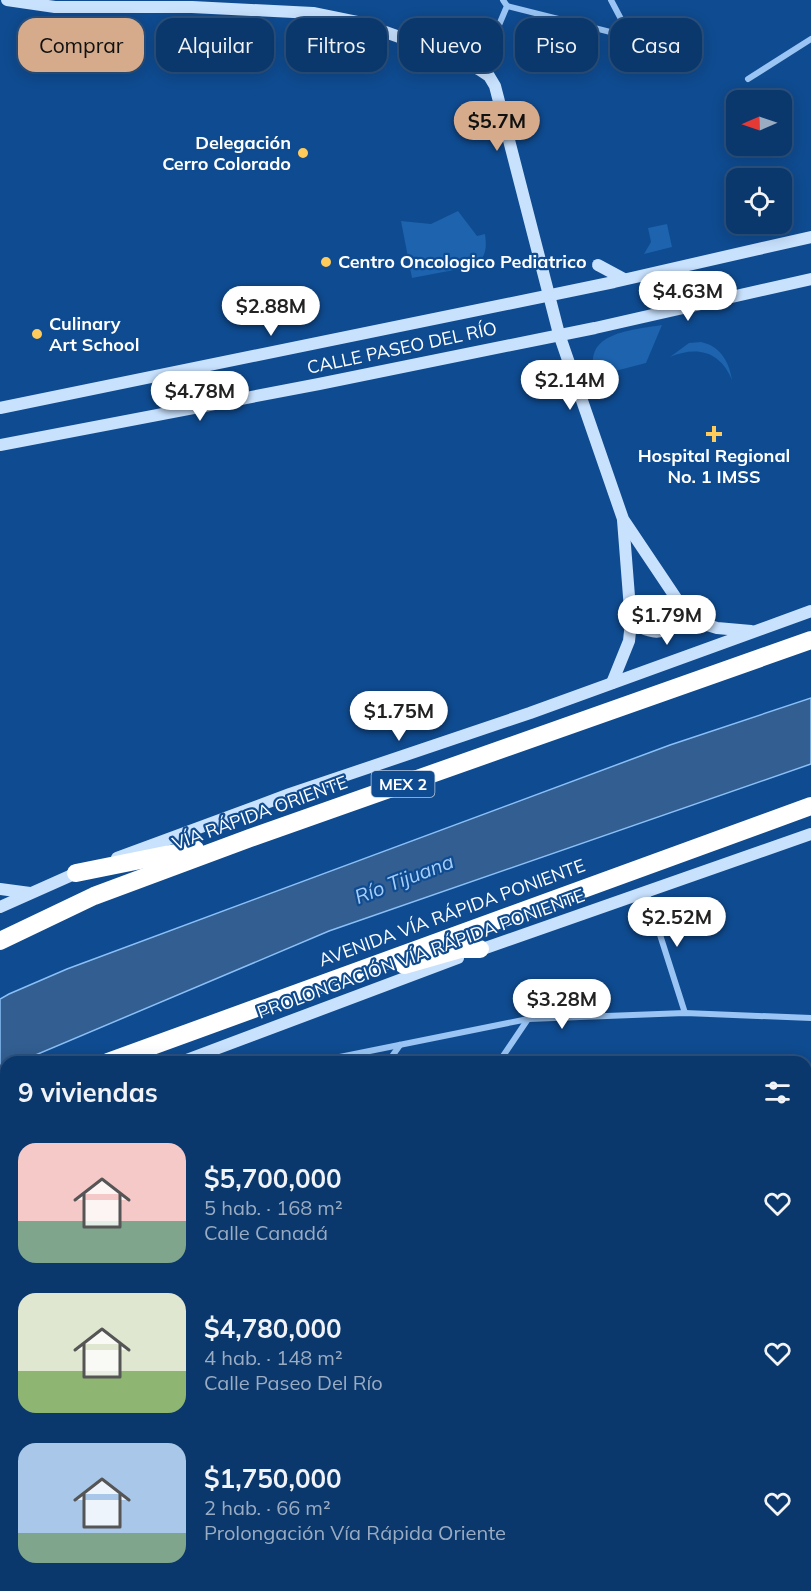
<!DOCTYPE html>
<html lang="es">
<meta charset="utf-8">
<style>
body{margin:0;font-family:Mulish,sans-serif;background:#143f72;color:#f1f3f6;height:100vh;display:flex;flex-direction:column;font-size:22px;white-space:nowrap}
*{box-sizing:border-box;margin:0}
p{font-size:20px;color:#9aacc2}
.icon{flex:none;width:33px;height:33px;fill:none;stroke:currentColor;stroke-width:2;stroke-linecap:round;stroke-linejoin:round}
.map{position:relative;flex:1;overflow:hidden}
.sheet{position:absolute;left:0px;top:1056px;width:812px;height:536px;display:flex;flex-direction:column;background:#0b386c;border-radius:18px 18px 0 0;box-shadow:0 3px 15px #0003,0 0 0 2px #2b527f}
.sheet>*{flex:none}
.top-card{position:absolute;left:18px;top:18px;width:776px;height:54px;display:flex;gap:12px}
.needle{width:39px;rotate:268deg}
.buttons{position:absolute;left:726px;top:90px;display:grid;gap:12px}
.buttons a{display:grid;place-items:center;width:66px;height:66px;border-radius:12px;background:#0b386c;box-shadow:0 3px 15px #0003,0 0 0 2px #2b527f;font-size:30px}
.price{position:absolute;translate:-50% -51px;padding:0 14px;border-radius:21px;background:#fff;color:#222;font-size:20px;line-height:39px;filter:drop-shadow(0 2px 3px #0008)}
.price::after{content:'';position:absolute;left:50%;top:36px;width:18px;height:14px;margin-left:-9px;background:inherit;clip-path:polygon(0 0,100% 0,50% 100%)}
.price.current{background:#d6ab8b;color:#111}
ul{padding:0;list-style:none}
li{display:flex;align-items:center;gap:18px;height:150px;padding:0 18px}
li span{display:grid;place-items:center;flex:none;width:168px;height:120px;border-radius:18px;color:#555}
li>.icon{margin-inline-start:auto}
span .icon{width:72px;height:72px;fill:#fffc;stroke-width:1}
li b{font-size:26px}
h2{display:flex;justify-content:space-between;align-items:center;height:72px;padding:0 18px;font-size:26px}
.tag{padding:0 21px;border-radius:18px;background:#0b386c;box-shadow:0 3px 15px #0003,0 0 0 2px #2b527f;font-size:21px;line-height:54px}
.tag.current{background:#d6ab8b;color:#111}
.map>svg:first-child{display:block}
</style>
<div class="map">
<svg width="811" height="1591" viewBox="0 0 811 1591">
<rect width="100%" height="100%" fill="#0f4b90"/>
<g fill="#1d63ae">
<path d="M458 211 477 236 485 234C487 249 486 256 475 266L412 278 401 221 431 224Z"/>
<path d="M667 224 672 247 644 254 651 242 648 228Z"/>
<path d="M662 325 646 363 596 376C580 332 633 330 662 325Z"/>
<path d="M701 342C720 346 729 361 732 380 720 351 697 346 670 357L689 343Z"/>
</g>
<path fill="#325e91" stroke="#8ac0f7" stroke-width="1.5" d="M811 698V764L329 931 19 1062H6V1068L0 1071V999L9 994 67 969 670 745Z"/>
<g fill="none" stroke-linecap="round" stroke-linejoin="round">
<g stroke="#99c4f3" stroke-width="6">
<path d="M611 0 631 38"/>
<path d="M507 6 686 51"/>
<path d="M480 70 507 6 503 0"/>
<path d="M748 79 811 39"/>
<path d="M646 891 685 1013"/>
<path d="M315 1062 528 1019 685 1013 811 1018"/>
<path d="M388 1062 400 1045"/>
<path d="M499 1062 528 1019"/>
<path d="M806 1130 811 1131"/>
<path d="M806 1168 811 1160"/>
<path d="M0 1219 6 1215"/>
<path d="M0 1239 6 1243"/>
<path d="M806 1299 811 1291"/>
<path d="M0 1349 6 1341"/>
<path d="M806 1383 811 1386"/>
<path d="M0 1402 6 1404"/>
<path d="M0 1515 6 1518"/>
<path d="M116 1586 121 1591"/>
<path d="M145 1586 160 1591"/>
<path d="M521 1586 535 1591"/>
<path d="M602 1591 606 1586"/>
</g>
<g stroke="#c8e1fd" stroke-width="12">
<path d="M7 0 55 7H192L313 13 357 22 453 56 480 70 489 76 495 86 559 334 623 519 680 604 704 624 717 628 751 631"/>
<path d="M598 265 624 279"/>
<path d="M0 408 614 282 811 237"/>
<path d="M0 445 319 384 595 328 811 279"/>
<path d="M631 622C660 639 669 634 680 604"/>
<path d="M612 683 629 641 631 622 623 520"/>
<path d="M117 858 290 794 530 713 811 611"/>
<path d="M0 889 30 893"/>
<path d="M0 907 81 871"/>
<path d="M474 952 811 834"/>
<path d="M181 1062 458 958"/>
<path d="M0 1137 6 1134"/>
</g>
<g stroke="#fff" stroke-width="18">
<path d="M76 873 195 849"/>
<path d="M0 941 94 896 250 838 811 640"/>
<path d="M404 965 460 949H480"/>
<path d="M108 1062 811 806"/>
<path d="M0 1112 6 1109"/>
</g>
</g>
<g fill="#ffcb5b" stroke="#0f4b90" stroke-width="2">
<circle cx="303" cy="153" r="6"/>
<circle cx="326" cy="262" r="6"/>
<circle cx="37" cy="334" r="6"/>
<path d="M711 425h6v6h6v6h-6v6h-6v-6h-6v-6h6z"/>
</g>
<g text-anchor="middle" stroke-width="4.5" stroke-linejoin="round" paint-order="stroke">
<rect fill="#0f4b90" stroke="#b7c9de" stroke-width="1.5" x="371.5" y="771" width="63" height="26" rx="4.5"/>
<g font-size="16" font-weight="bold" fill="#fff">
<text x="403" y="790">MEX 2</text>
</g>
<g font-size="18" font-weight="bold" fill="#fff" stroke="#0f4b90" text-anchor="start">
<text x="291" y="149" text-anchor="end">Delegación<tspan x="291" dy="21">Cerro Colorado</tspan></text>
<text x="338" y="268">Centro Oncologico Pediatrico</text>
<text x="49" y="330">Culinary<tspan x="49" dy="21">Art School</tspan></text>
<text x="714" y="462" text-anchor="middle">Hospital Regional<tspan x="714" dy="21">No. 1 IMSS</tspan></text>
</g>
<g font-size="18" fill="#fff" stroke="#0f4b90">
<text transform="translate(402 348) rotate(-12)" y="6">CALLE PASEO DEL RÍO</text>
<text transform="translate(260 813) rotate(-20)" y="6">VÍA RÁPIDA ORIENTE</text>
<text transform="translate(452 913) rotate(-20)" y="6">AVENIDA VÍA RÁPIDA PONIENTE</text>
<text transform="translate(421 954) rotate(-20)" y="6">PROLONGACIÓN VÍA RÁPIDA PONIENTE</text>
</g>
<g font-size="20" font-style="italic" fill="#a5cefa" stroke="#0f4b90">
<text transform="translate(404 879) rotate(-21)" y="7">Río Tijuana</text>
</g>
</g>
</svg>
<div class="buttons">
<a><svg class="needle" viewBox="-14 -14 28 28"><path d="M0-13l5 13h-10z" fill="#e53935"/><path d="M0 13l5-13h-10z" fill="#9aacc2"/></svg></a>
<a><svg class="icon" aria-label="locate" viewBox="0 0 24 24"><circle cx="12" cy="12" r="6"/><path d="M12 2v4M12 18v4M2 12h4M18 12h4"/></svg></a>
</div>
<b class="price current" style="left:497px;top:152px">$5.7M</b>
<b class="price" style="left:688px;top:322px">$4.63M</b>
<b class="price" style="left:271px;top:337px">$2.88M</b>
<b class="price" style="left:570px;top:411px">$2.14M</b>
<b class="price" style="left:200px;top:422px">$4.78M</b>
<b class="price" style="left:667px;top:646px">$1.79M</b>
<b class="price" style="left:399px;top:742px">$1.75M</b>
<b class="price" style="left:677px;top:948px">$2.52M</b>
<b class="price" style="left:562px;top:1030px">$3.28M</b>
<div class="top-card">
<a class="tag current">Comprar</a>
<a class="tag">Alquilar</a>
<a class="tag">Filtros</a>
<a class="tag">Nuevo</a>
<a class="tag">Piso</a>
<a class="tag">Casa</a>
</div>
<section class="sheet">
<h2>9 viviendas<svg class="icon" aria-label="filters" viewBox="0 0 24 24"><path d="M4 7h16M4 17h16"/><circle cx="9" cy="7" r="2"/><circle cx="15" cy="17" r="2"/></svg></h2>
<ul>
<li><span style="background:linear-gradient(#f6c9c9 65%,#7fa58c 0)"><svg class="icon" aria-label="home" viewBox="0 0 24 24"><path d="M3 11l9-7 9 7M6 9v11h12V9"/></svg></span><div><b>$5,700,000</b><p>5 hab. · 168 m²</p><p>Calle Canadá</p></div><svg class="icon" aria-label="heart" viewBox="0 0 24 24"><path d="M12 20l-8-8c-3-5 5-10 8-4 3-6 11-1 8 4z"/></svg></li>
<li><span style="background:linear-gradient(#dfe7d0 65%,#8fb573 0)"><svg class="icon" aria-label="home" viewBox="0 0 24 24"><path d="M3 11l9-7 9 7M6 9v11h12V9"/></svg></span><div><b>$4,780,000</b><p>4 hab. · 148 m²</p><p>Calle Paseo Del Río</p></div><svg class="icon" aria-label="heart" viewBox="0 0 24 24"><path d="M12 20l-8-8c-3-5 5-10 8-4 3-6 11-1 8 4z"/></svg></li>
<li><span style="background:linear-gradient(#a9c7e8 75%,#7fa58c 0)"><svg class="icon" aria-label="home" viewBox="0 0 24 24"><path d="M3 11l9-7 9 7M6 9v11h12V9"/></svg></span><div><b>$1,750,000</b><p>2 hab. · 66 m²</p><p>Prolongación Vía Rápida Oriente</p></div><svg class="icon" aria-label="heart" viewBox="0 0 24 24"><path d="M12 20l-8-8c-3-5 5-10 8-4 3-6 11-1 8 4z"/></svg></li>
</ul>
</section>
</div>
